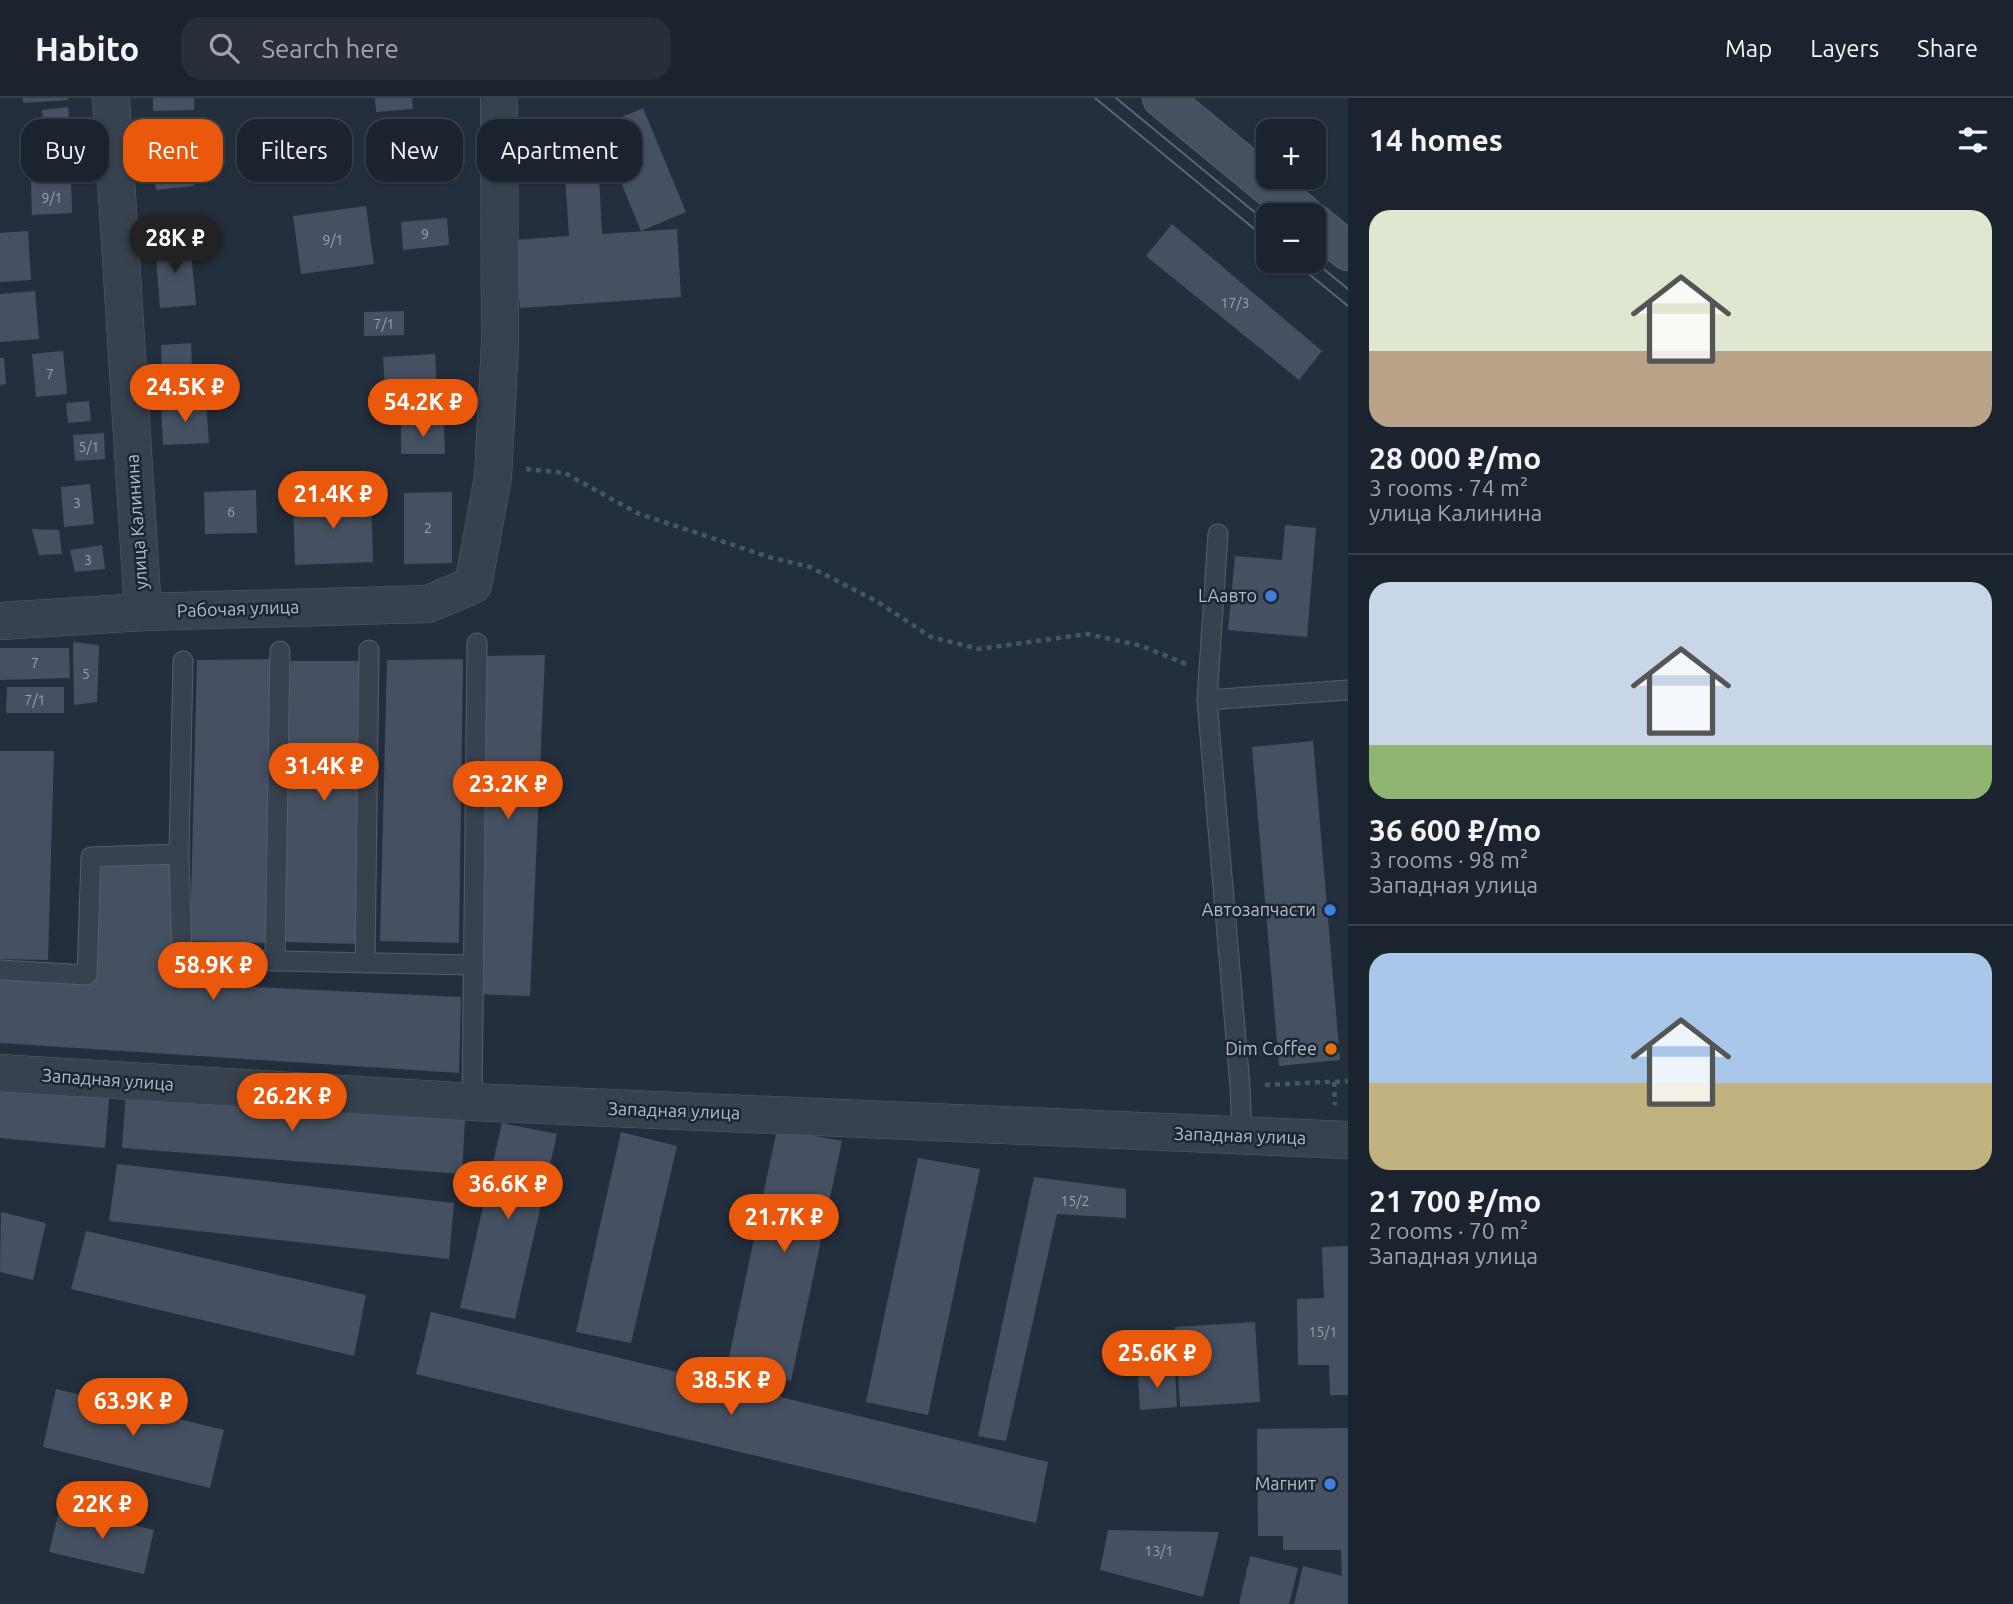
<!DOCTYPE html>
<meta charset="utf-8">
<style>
body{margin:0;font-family:Ubuntu,sans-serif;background:#282f3a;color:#f1f3f6;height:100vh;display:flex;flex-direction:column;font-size:26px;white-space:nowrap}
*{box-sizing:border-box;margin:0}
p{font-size:23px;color:#a0a4aa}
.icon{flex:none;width:38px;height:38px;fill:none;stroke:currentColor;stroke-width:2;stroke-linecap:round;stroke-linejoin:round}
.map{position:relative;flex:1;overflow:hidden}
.details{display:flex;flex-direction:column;background:#1b232e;width:665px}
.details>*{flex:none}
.hud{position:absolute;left:21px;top:21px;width:665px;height:63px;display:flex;gap:14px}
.controls{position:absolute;left:1256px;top:21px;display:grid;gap:14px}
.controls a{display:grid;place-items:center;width:70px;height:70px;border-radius:14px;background:#1b232e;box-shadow:0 2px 5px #0004,0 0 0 2px #39404a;font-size:35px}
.price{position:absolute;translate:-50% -60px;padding:0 16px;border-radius:24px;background:#ea580c;color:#fff;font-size:23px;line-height:46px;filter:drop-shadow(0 2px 4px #0008)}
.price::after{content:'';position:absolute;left:50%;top:42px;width:21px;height:16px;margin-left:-10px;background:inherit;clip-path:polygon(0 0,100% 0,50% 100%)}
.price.on{background:#222;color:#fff}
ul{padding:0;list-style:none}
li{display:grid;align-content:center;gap:14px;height:371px;padding:0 21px}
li+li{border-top:2px solid #39404a}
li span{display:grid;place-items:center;height:217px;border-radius:21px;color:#555}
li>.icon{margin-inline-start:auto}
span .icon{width:126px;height:126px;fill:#fffc;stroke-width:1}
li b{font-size:30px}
h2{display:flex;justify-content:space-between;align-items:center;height:84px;padding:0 21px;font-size:30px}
.pill{padding:0 24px;border-radius:21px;background:#1b232e;box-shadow:0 2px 5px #0004,0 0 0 2px #39404a;font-size:24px;line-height:63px}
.pill.on{background:#ea580c;color:#fff}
header{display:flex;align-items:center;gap:42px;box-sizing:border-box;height:98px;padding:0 35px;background:#1b232e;border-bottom:2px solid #39404a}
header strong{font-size:33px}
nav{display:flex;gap:38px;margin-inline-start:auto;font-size:24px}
.search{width:490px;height:63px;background:#282f3a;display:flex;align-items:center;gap:18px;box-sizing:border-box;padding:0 24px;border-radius:21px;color:#a0a4aa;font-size:26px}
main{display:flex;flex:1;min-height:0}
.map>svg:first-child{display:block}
</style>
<header>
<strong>Habito</strong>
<div class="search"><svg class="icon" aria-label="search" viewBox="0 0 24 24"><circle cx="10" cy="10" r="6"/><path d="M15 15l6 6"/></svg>Search here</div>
<nav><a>Map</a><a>Layers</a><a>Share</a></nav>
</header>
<main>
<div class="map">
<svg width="1348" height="1506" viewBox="0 0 1348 1506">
<rect width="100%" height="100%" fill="#242f3e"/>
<g fill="#455162">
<path d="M23 0H68V2L23 5Z"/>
<path d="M153 0H194V12L153 13Z"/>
<path d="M375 0H412L413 11 376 14Z"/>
<path d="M68 9 72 47 46 50 42 12Z"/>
<path d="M643 10 686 114 641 133 598 29Z"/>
<path d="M188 27 194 88 156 92 149 31Z"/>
<path d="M598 58 602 136 677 131 681 199 520 210 515 142 569 138 564 60Z"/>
<path d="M71 82 72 115 32 117 31 84Z"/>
<path d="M366 108 374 166 301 176 293 118Z"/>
<path d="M447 120 449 147 403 152 401 124Z"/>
<path d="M1172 126 1322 253 1299 282 1146 158Z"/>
<path d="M28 133 31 182 0 184V135Z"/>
<path d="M190 143 196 207 160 210 155 146Z"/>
<path d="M35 193 39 241 0 244V196Z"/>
<path d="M404 213V237L364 238V214Z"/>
<path d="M191 245 193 298 163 299 161 247Z"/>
<path d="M63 253 67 296 36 299 32 256Z"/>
<path d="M435 256 438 307 386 311 383 259Z"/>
<path d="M0 260H4L6 286 0 287Z"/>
<path d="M89 303 91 323 68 325 66 305Z"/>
<path d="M206 305 209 345 163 347 161 307Z"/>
<path d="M444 326 445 356H401V327Z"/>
<path d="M104 335 105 361 75 363 73 337Z"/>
<path d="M90 386 94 426 64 429 61 389Z"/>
<path d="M256 392 257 435 205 436 204 394Z"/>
<path d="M452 394V465L404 466V395Z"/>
<path d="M371 400 373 464 295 467 293 402Z"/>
<path d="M1285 427 1316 430 1307 539 1228 532 1235 458 1282 462Z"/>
<path d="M32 431 59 432 62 456 39 457Z"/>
<path d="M102 447 105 471 75 474 70 452Z"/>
<path d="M73 544 99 547 97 604 74 607Z"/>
<path d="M0 550H69L70 580 0 582Z"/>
<path d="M545 557 530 898 475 896 481 558Z"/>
<path d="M273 561 269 845 190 843 197 562Z"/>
<path d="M463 561 459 845 380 843 387 562Z"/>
<path d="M289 563H365L361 846 282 844Z"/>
<path d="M7 589H64V615H6Z"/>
<path d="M1313 643 1340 962 1279 968 1252 649Z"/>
<path d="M0 653H54L48 862 0 861Z"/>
<path d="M100 767H171V885L461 899 459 975 0 945V875L93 878Z"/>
<path d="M0 983 110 990 105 1050 0 1040Z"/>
<path d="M126 992 465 1021 462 1076 122 1050Z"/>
<path d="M502 1025 557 1036 515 1221 460 1210Z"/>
<path d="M777 1031 842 1043 791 1283 727 1269Z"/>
<path d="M621 1034 677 1048 631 1245 576 1234Z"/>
<path d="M918 1060 980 1071 928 1317 866 1304Z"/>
<path d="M117 1066 454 1105 449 1161 109 1123Z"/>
<path d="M1034 1079 1126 1091V1120L1057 1116 1006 1343 978 1338Z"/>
<path d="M1 1114 46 1125 33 1182 0 1174Z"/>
<path d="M86 1133 366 1197 354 1258 71 1191Z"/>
<path d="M1348 1148V1297H1330L1329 1267H1298L1297 1201 1324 1200 1322 1149Z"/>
<path d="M431 1214 1048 1364 1036 1425 416 1276Z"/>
<path d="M1255 1224 1260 1304 1180 1309 1175 1229Z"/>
<path d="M1175 1273 1177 1309 1140 1312 1138 1275Z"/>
<path d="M56 1291 224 1332 210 1390 43 1349Z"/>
<path d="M1348 1330V1506H1294L1303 1468 1342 1478 1341 1452H1283V1438H1258L1257 1331Z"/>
<path d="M60 1409 154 1432 144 1476 49 1454Z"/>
<path d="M1108 1432 1219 1434 1203 1499 1100 1472Z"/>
<path d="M1250 1458 1298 1470 1289 1506H1239Z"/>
</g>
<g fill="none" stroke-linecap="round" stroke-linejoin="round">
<defs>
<g id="lane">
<path d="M1207 602 1218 436"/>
<path d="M179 756 183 563"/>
<path d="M275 863 280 553"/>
<path d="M365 865 369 552"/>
<path d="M0 872 87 877 91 759 179 756 182 861 474 867"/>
<path d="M472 1004 477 545"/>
<path d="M1242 1038 1240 988 1207 602 1348 592"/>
</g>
<g id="street">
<path d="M111 0 143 514"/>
<path d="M0 523 143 514 428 506 473 487 493 379 500 245 499 0"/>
<path d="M0 975 472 1004 1348 1042"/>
</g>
<g id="secondary">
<path d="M1162 0 1304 117"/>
<path d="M1314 125 1348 153"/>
</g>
</defs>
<use href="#lane" stroke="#565f6c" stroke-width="21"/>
<use href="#street" stroke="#565f6c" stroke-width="38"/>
<use href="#secondary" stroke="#565f6c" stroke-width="40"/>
<g stroke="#44595c" stroke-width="4.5" stroke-dasharray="5 5" stroke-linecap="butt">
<path d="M526 371 565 375 637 415 769 459 810 469 878 504 931 539 979 551 1087 536 1142 548 1186 566"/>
<path d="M1334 984 1335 1007"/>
<path d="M1265 987 1348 983"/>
</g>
<use href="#lane" stroke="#38414e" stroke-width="19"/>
<use href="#street" stroke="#38414e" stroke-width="37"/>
<use href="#secondary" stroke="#465061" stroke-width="38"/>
<g stroke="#5a6575" stroke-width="2">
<path d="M1095 0 1269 143"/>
<path d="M1116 0 1269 126"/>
<path d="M1293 163 1348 208"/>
<path d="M1314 163 1348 191"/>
</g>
</g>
<g fill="#3f7fe0" stroke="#1d2633" stroke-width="2.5">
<circle cx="1271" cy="498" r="7"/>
<circle cx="1330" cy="812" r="7"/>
<circle cx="1330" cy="1386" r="7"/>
</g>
<circle fill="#e8710a" stroke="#1d2633" stroke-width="2.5" cx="1331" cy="951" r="7"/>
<g text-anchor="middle" stroke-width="5" stroke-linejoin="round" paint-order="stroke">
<g font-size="14" fill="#98a1af">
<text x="52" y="105">9/1</text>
<text x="425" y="141">9</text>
<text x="333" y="147">9/1</text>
<text x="1235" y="210">17/3</text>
<text x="384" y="231">7/1</text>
<text x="50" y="281">7</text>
<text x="89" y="354">5/1</text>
<text x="77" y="410">3</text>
<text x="231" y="419">6</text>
<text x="428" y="435">2</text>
<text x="88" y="467">3</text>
<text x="35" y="570">7</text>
<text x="86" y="581">5</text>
<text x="35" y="607">7/1</text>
<text x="1075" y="1108">15/2</text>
<text x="1323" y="1239">15/1</text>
<text x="1159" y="1458">13/1</text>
</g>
<g font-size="18" fill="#b4bcc9" stroke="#1d2633">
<text transform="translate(137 424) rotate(-94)" y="6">улица Калинина</text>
<text transform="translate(238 511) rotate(-2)" y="6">Рабочая улица</text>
<text transform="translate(108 982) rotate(4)" y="6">Западная улица</text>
<text transform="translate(674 1013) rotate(2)" y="6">Западная улица</text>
<text transform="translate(1240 1038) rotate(2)" y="6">Западная улица</text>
</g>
<g font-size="18" fill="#b4bcc9" stroke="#1d2633" text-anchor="end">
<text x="1257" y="504">LAавто</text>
<text x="1316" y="818">Автозапчасти</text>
<text x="1317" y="957">Dim Coffee</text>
<text x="1316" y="1392">Магнит</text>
</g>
</g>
</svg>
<div class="controls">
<a>+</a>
<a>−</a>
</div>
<b class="price on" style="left:175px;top:177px">28K ₽</b>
<b class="price" style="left:185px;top:326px">24.5K ₽</b>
<b class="price" style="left:423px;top:341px">54.2K ₽</b>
<b class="price" style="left:333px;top:433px">21.4K ₽</b>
<b class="price" style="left:324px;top:705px">31.4K ₽</b>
<b class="price" style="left:508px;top:723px">23.2K ₽</b>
<b class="price" style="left:213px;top:904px">58.9K ₽</b>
<b class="price" style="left:292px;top:1035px">26.2K ₽</b>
<b class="price" style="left:508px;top:1123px">36.6K ₽</b>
<b class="price" style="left:784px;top:1156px">21.7K ₽</b>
<b class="price" style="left:1157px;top:1292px">25.6K ₽</b>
<b class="price" style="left:731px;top:1319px">38.5K ₽</b>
<b class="price" style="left:133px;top:1340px">63.9K ₽</b>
<b class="price" style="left:102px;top:1443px">22K ₽</b>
<div class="hud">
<a class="pill">Buy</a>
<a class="pill on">Rent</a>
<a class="pill">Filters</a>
<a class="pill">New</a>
<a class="pill">Apartment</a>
</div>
</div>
<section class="details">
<h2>14 homes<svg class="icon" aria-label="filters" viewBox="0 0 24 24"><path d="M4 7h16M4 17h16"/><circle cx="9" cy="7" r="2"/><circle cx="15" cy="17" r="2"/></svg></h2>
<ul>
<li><span style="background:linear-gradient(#dfe7d0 65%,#b9a48a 0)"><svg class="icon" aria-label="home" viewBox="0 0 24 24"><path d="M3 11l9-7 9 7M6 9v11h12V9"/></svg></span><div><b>28 000 ₽/mo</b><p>3 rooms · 74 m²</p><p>улица Калинина</p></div></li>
<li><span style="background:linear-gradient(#c9d6e8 75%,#8fb573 0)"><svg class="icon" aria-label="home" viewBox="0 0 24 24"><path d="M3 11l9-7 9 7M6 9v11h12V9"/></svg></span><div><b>36 600 ₽/mo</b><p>3 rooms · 98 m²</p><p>Западная улица</p></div></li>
<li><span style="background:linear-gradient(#a9c7e8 60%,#c2b280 0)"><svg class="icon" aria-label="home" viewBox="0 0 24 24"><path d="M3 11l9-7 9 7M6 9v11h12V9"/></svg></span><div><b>21 700 ₽/mo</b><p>2 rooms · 70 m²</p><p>Западная улица</p></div></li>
</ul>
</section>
</main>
